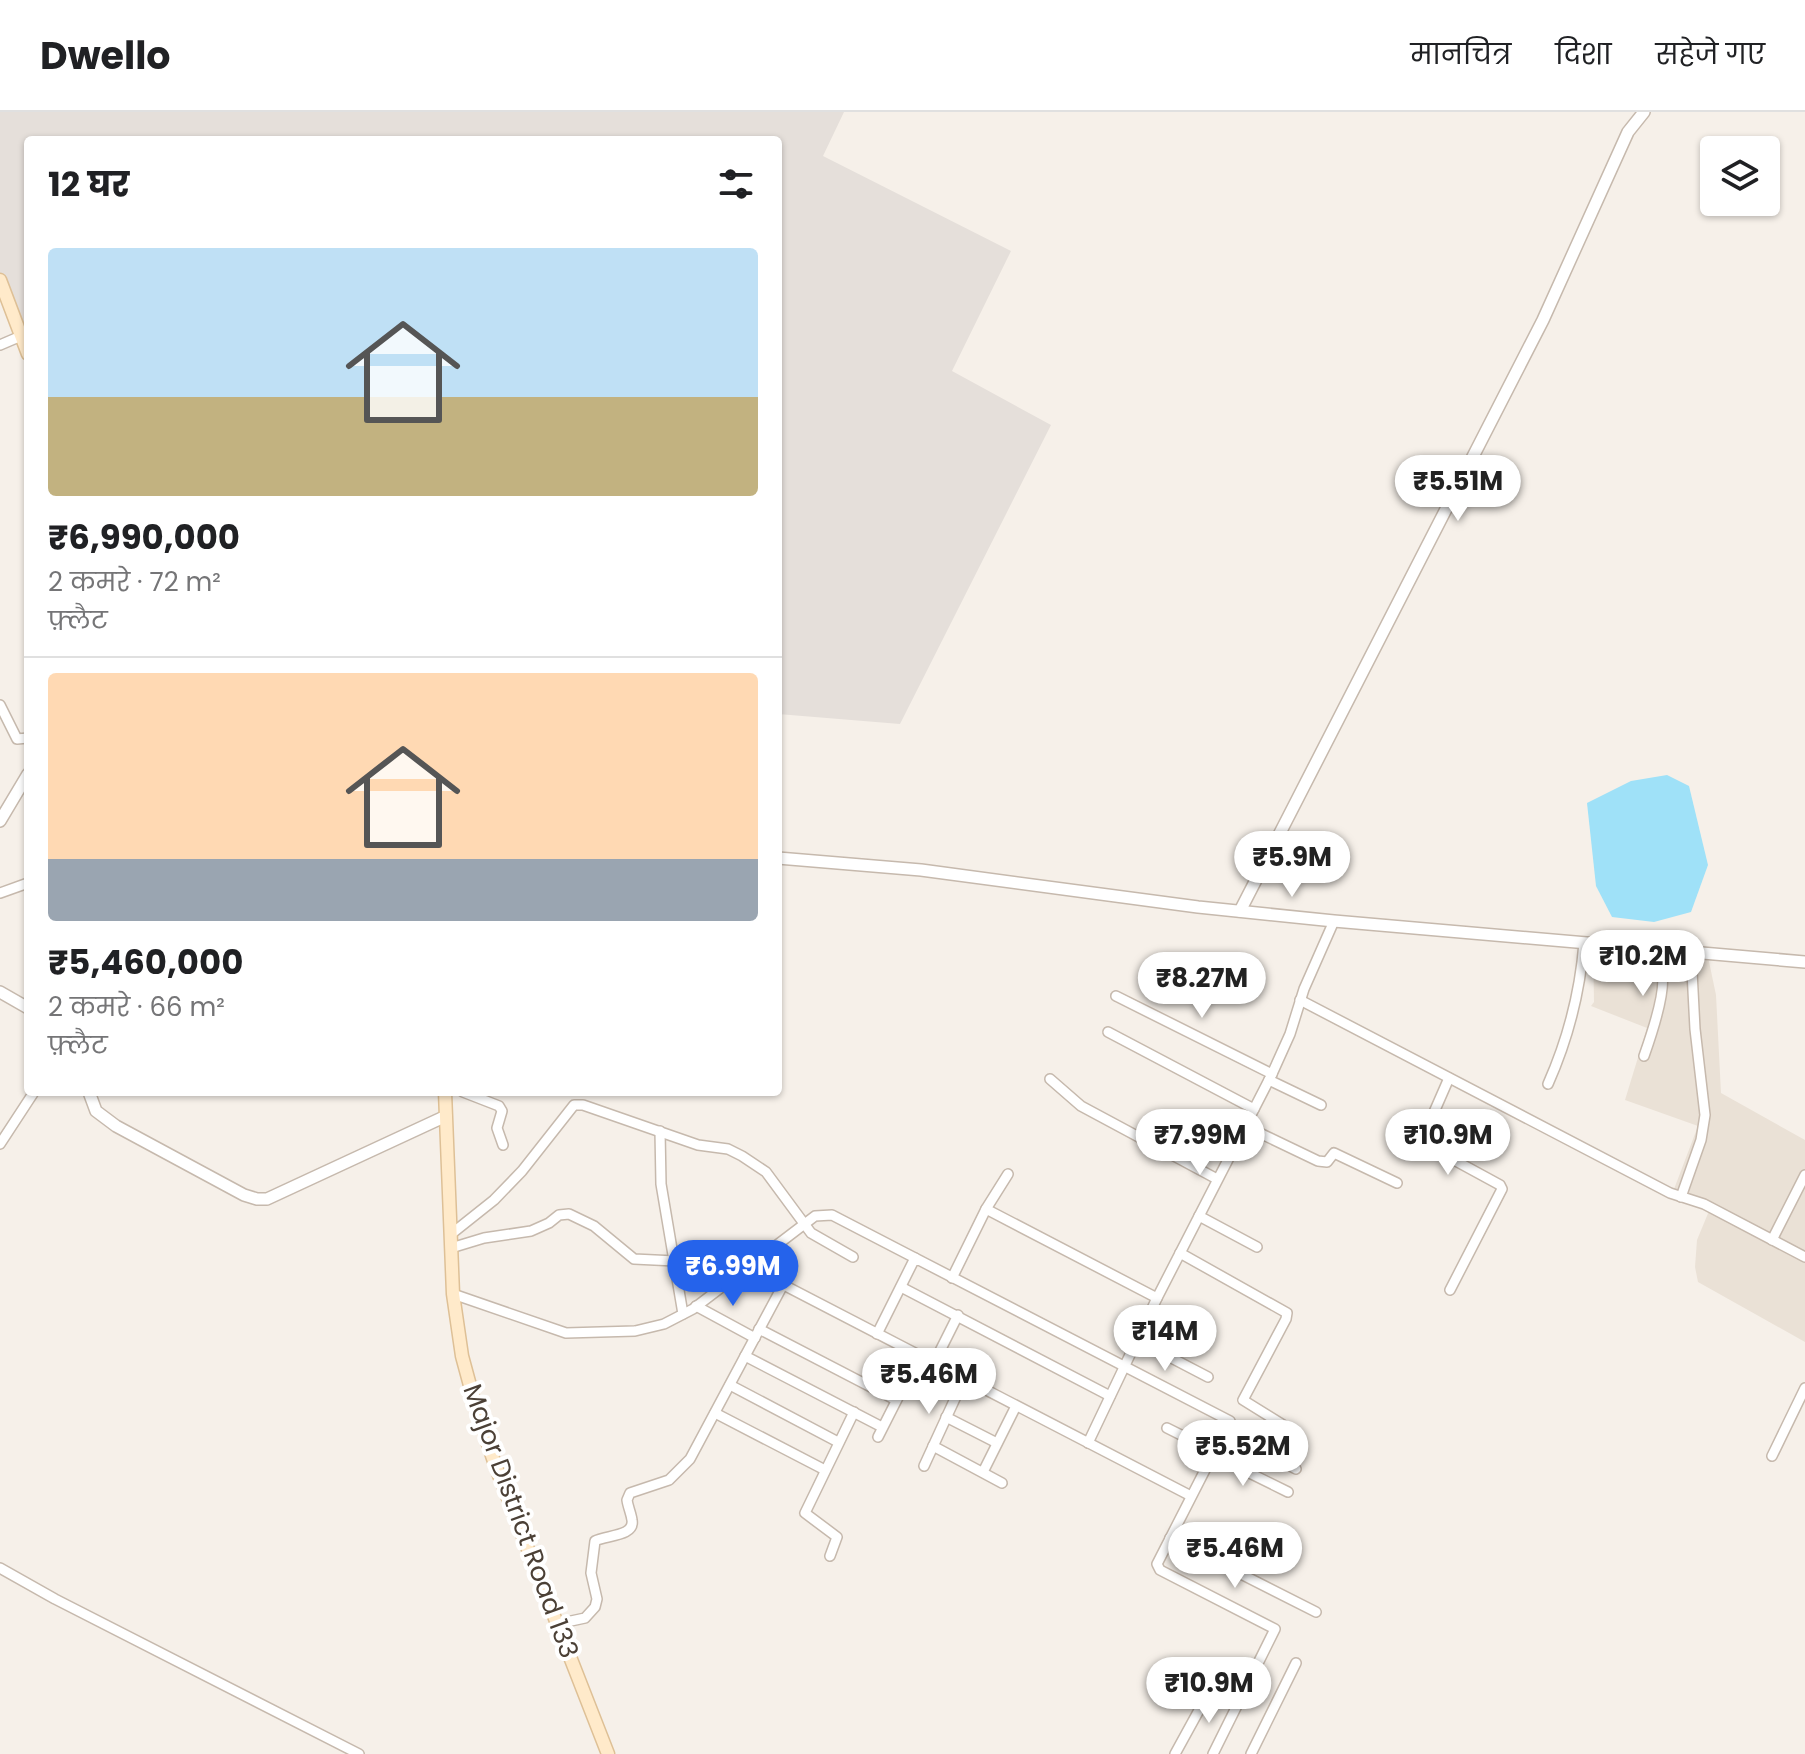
<!DOCTYPE html>
<html lang="hi">
<meta charset="utf-8">
<style>
body{margin:0;font-family:Poppins,"Noto Sans Devanagari",sans-serif;background:#f2f2f2;color:#202124;height:100vh;display:flex;flex-direction:column;font-size:30px;white-space:nowrap}
*{box-sizing:border-box;margin:0}
p{font-size:26px;color:#757577}
.icon{flex:none;width:44px;height:44px;fill:none;stroke:currentColor;stroke-width:2;stroke-linecap:round;stroke-linejoin:round}
.map{position:relative;flex:1;overflow:hidden}
.details{position:absolute;left:24px;top:24px;width:758px;height:960px;display:flex;flex-direction:column;background:#fff;border-radius:8px;box-shadow:0 2px 6px #0004}
.details>*{flex:none}
.tools{position:absolute;left:1700px;top:24px;display:grid;gap:16px}
.tools a{display:grid;place-items:center;width:80px;height:80px;border-radius:8px;background:#fff;box-shadow:0 2px 6px #0004;font-size:40px}
.price{position:absolute;translate:-50% -68px;padding:0 18px;border-radius:28px;background:#fff;color:#222;font-size:26px;line-height:52px;filter:drop-shadow(0 2px 4px #0008)}
.price::after{content:'';position:absolute;left:50%;top:48px;width:24px;height:18px;margin-left:-12px;background:inherit;clip-path:polygon(0 0,100% 0,50% 100%)}
.price.on{background:#2563eb;color:#fff}
ul{padding:0;list-style:none}
li{display:grid;align-content:center;gap:16px;height:424px;padding:0 24px}
li+li{border-top:2px solid #e0e0e0}
li span{display:grid;place-items:center;height:248px;border-radius:8px;color:#555}
li>.icon{margin-inline-start:auto}
span .icon{width:144px;height:144px;fill:#fffc;stroke-width:1}
li b{font-size:34px}
h2{display:flex;justify-content:space-between;align-items:center;height:96px;padding:0 24px;font-size:34px}
header{display:flex;align-items:center;gap:48px;box-sizing:border-box;height:112px;padding:0 40px;background:#fff;border-bottom:2px solid #e0e0e0}
header strong{font-size:38px}
nav{display:flex;gap:44px;margin-inline-start:auto;font-size:28px}
.map>svg:first-child{display:block}
</style>
<header>
<strong>Dwello</strong>
<nav><a>मानचित्र</a><a>दिशा</a><a>सहेजे गए</a></nav>
</header>
<div class="map">
<svg width="1805" height="1642" viewBox="0 0 1805 1642">
<rect width="100%" height="100%" fill="#f6f0e9"/>
<path fill="#eae1d6" d="M1593 831 1707 840 1716 883 1721 981 1805 1028V1230L1698 1170 1695 1155 1697 1128 1709 1099 1671 1085 1698 1014 1625 988 1647 916 1591 894 1594 890Z"/>
<path fill="#e5dfda" d="M0 0H844L823 44 1011 139 952 259 1051 313 900 612 778 602V28H28V232L0 166Z"/>
<path fill="#9fe1f8" d="M1667 663 1689 674 1708 753 1691 800 1654 810 1612 805 1596 774 1587 691 1631 669Z"/>
<g fill="none" stroke-linecap="round" stroke-linejoin="round">
<defs>
<g id="minor">
<path d="M0 233 21 224"/>
<path d="M0 593 17 627 28 626"/>
<path d="M0 781 28 771"/>
<path d="M1116 884 1272 962"/>
<path d="M1300 888 1670 1081 1704 1092 1805 1145"/>
<path d="M1108 920 1254 997"/>
<path d="M1644 944C1650 927 1668 875 1661 859 1660 857 1654 852 1651 850L1652 837"/>
<path d="M1449 966 1421 1030 1500 1073 1502 1077 1450 1178"/>
<path d="M1050 967 1081 994 1217 1067"/>
<path d="M1269 968 1321 993"/>
<path d="M1548 972C1568 927 1580 880 1584 831"/>
<path d="M463 980 499 994 502 999 497 1016 503 1033"/>
<path d="M1245 1014 1318 1049 1327 1050 1334 1041 1397 1071"/>
<path d="M660 1019 661 1072 683 1202"/>
<path d="M0 1032 34 980"/>
<path d="M1681 1085 1701 1028 1705 1003 1695 917 1691 840"/>
<path d="M986 1097 1157 1186"/>
<path d="M1199 1104 1257 1135"/>
<path d="M450 1123 494 1088 522 1059 574 993H583L698 1033 728 1037 742 1044 766 1060 811 1121 853 1145"/>
<path d="M1772 1128 1805 1063"/>
<path d="M451 1136 484 1126 531 1119 549 1111 559 1103 569 1102 594 1114 634 1147 675 1149"/>
<path d="M1180 1141 1287 1201 1286 1207 1243 1288 1293 1319"/>
<path d="M747 1154 1191 1384"/>
<path d="M952 1166 986 1097 1008 1062"/>
<path d="M901 1175 1110 1284"/>
<path d="M453 1182 566 1221 635 1219 664 1212 693 1197 815 1104 832 1103 915 1146"/>
<path d="M696 1194 755 1226"/>
<path d="M759 1217 896 1288"/>
<path d="M877 1222 915 1146 1230 1309 1157 1452 1160 1458 1275 1517 1213 1642"/>
<path d="M1137 1228 1208 1265"/>
<path d="M745 1244 882 1315"/>
<path d="M934 1251 958 1203"/>
<path d="M730 1273 838 1330"/>
<path d="M715 1301 825 1358"/>
<path d="M946 1305 997 1331"/>
<path d="M1167 1316 1215 1340"/>
<path d="M1226 1320 1296 1357"/>
<path d="M878 1325 919 1244"/>
<path d="M1088 1331 1157 1186 1272 962 1290 922 1304 877 1334 809"/>
<path d="M933 1334 1002 1371"/>
<path d="M1213 1343 1288 1380"/>
<path d="M1772 1344 1805 1276"/>
<path d="M924 1354 964 1267"/>
<path d="M983 1360 1016 1294"/>
<path d="M1170 1426 1316 1500"/>
<path d="M830 1444 837 1425 805 1401 854 1300"/>
<path d="M0 1456 55 1487 359 1642"/>
<path d="M557 1512 585 1506 595 1495 597 1487 591 1461 595 1429C605 1423 635 1425 632 1408 631 1401 628 1395 627 1388L630 1381 669 1368 690 1347 783 1173"/>
<path d="M1175 1642 1215 1569"/>
<path d="M1251 1642 1296 1551"/>
</g>
<g id="tertiary">
<path d="M0 709 28 662"/>
<path d="M778 746 921 758 1198 795 1334 809 1805 850"/>
<path d="M1240 799 1543 208 1628 20 1644 0"/>
<path d="M0 880 28 896"/>
<path d="M89 980 96 999 116 1014 244 1083 257 1087H267L446 1004"/>
</g>
<g id="secondary">
<path d="M0 168 28 242"/>
<path d="M445 980 453 1182 462 1244 478 1303 497 1358 608 1642"/>
</g>
</defs>
<use href="#minor" stroke="#c6b9ad" stroke-width="12"/>
<use href="#tertiary" stroke="#c6b9ad" stroke-width="14"/>
<use href="#secondary" stroke="#dec096" stroke-width="15"/>
<use href="#minor" stroke="#fff" stroke-width="9"/>
<use href="#tertiary" stroke="#fff" stroke-width="11"/>
<use href="#secondary" stroke="#ffeaca" stroke-width="12"/>
</g>
<g text-anchor="middle" stroke-width="8" stroke-linejoin="round" paint-order="stroke">
<g font-size="26" fill="#4b4036" stroke="#fff">
<text transform="translate(521 1409) rotate(70)" y="9">Major District Road 133</text>
</g>
</g>
</svg>
<div class="tools">
<a><svg class="icon" aria-label="layers" viewBox="0 0 24 24"><path d="M12 4l9 5-9 5-9-5zM3 14l9 5 9-5"/></svg></a>
</div>
<b class="price" style="left:1458px;top:411px">₹5.51M</b>
<b class="price" style="left:1292px;top:787px">₹5.9M</b>
<b class="price" style="left:1643px;top:886px">₹10.2M</b>
<b class="price" style="left:1202px;top:908px">₹8.27M</b>
<b class="price" style="left:1200px;top:1065px">₹7.99M</b>
<b class="price" style="left:1448px;top:1065px">₹10.9M</b>
<b class="price on" style="left:733px;top:1196px">₹6.99M</b>
<b class="price" style="left:1165px;top:1261px">₹14M</b>
<b class="price" style="left:929px;top:1304px">₹5.46M</b>
<b class="price" style="left:1243px;top:1376px">₹5.52M</b>
<b class="price" style="left:1235px;top:1478px">₹5.46M</b>
<b class="price" style="left:1209px;top:1613px">₹10.9M</b>
<section class="details">
<h2>12 घर<svg class="icon" aria-label="filters" viewBox="0 0 24 24"><path d="M4 7h16M4 17h16"/><circle cx="9" cy="7" r="2"/><circle cx="15" cy="17" r="2"/></svg></h2>
<ul>
<li><span style="background:linear-gradient(#bfe0f5 60%,#c2b280 0)"><svg class="icon" aria-label="home" viewBox="0 0 24 24"><path d="M3 11l9-7 9 7M6 9v11h12V9"/></svg></span><div><b>₹6,990,000</b><p>2 कमरे · 72 m²</p><p>फ़्लैट</p></div></li>
<li><span style="background:linear-gradient(#ffd9b3 75%,#9aa5b1 0)"><svg class="icon" aria-label="home" viewBox="0 0 24 24"><path d="M3 11l9-7 9 7M6 9v11h12V9"/></svg></span><div><b>₹5,460,000</b><p>2 कमरे · 66 m²</p><p>फ़्लैट</p></div></li>
</ul>
</section>
</div>
